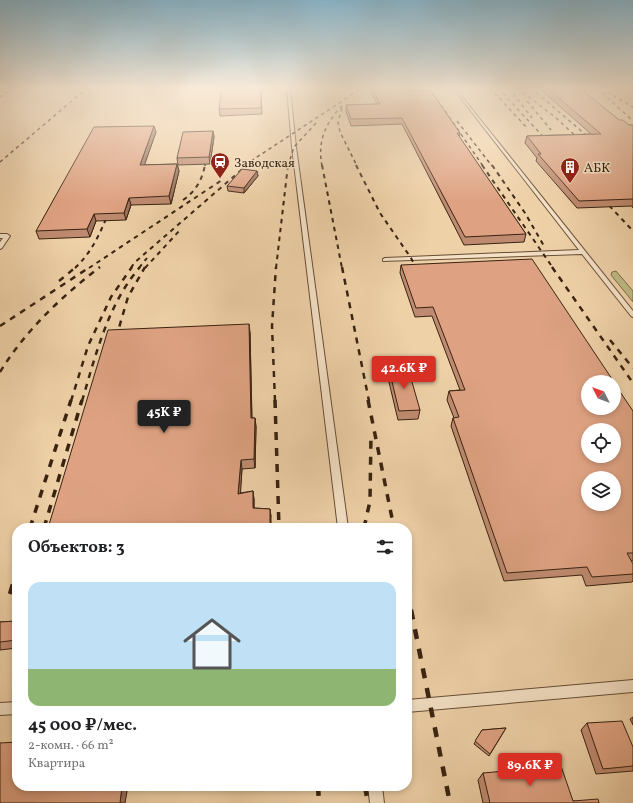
<!DOCTYPE html>
<html lang="ru">
<meta charset="utf-8">
<style>
body{margin:0;font-family:Vollkorn,serif;background:#f2f2f2;color:#202124;height:100vh;display:flex;flex-direction:column;font-size:15px;white-space:nowrap}
*{box-sizing:border-box;margin:0}
p{font-size:13px;color:#757577}
.icon{flex:none;width:22px;height:22px;fill:none;stroke:currentColor;stroke-width:2;stroke-linecap:round;stroke-linejoin:round}
.map{position:relative;flex:1;overflow:hidden}
.drawer{position:absolute;left:12px;top:523px;width:400px;height:268px;display:flex;flex-direction:column;background:#fff;border-radius:16px;box-shadow:0 2px 6px #0003}
.drawer>*{flex:none}
.needle{width:26px;rotate:312deg}
.buttons{position:absolute;left:581px;top:375px;display:grid;gap:8px}
.buttons a{display:grid;place-items:center;width:40px;height:40px;border-radius:50%;background:#fff;box-shadow:0 2px 6px #0003;font-size:20px}
.price{position:absolute;translate:-50% -34px;padding:0 9px;border-radius:4px;background:#d93025;color:#fff;font-size:13px;line-height:26px;filter:drop-shadow(0 1px 2px #0008)}
.price::after{content:'';position:absolute;left:50%;top:24px;width:12px;height:9px;margin-left:-6px;background:inherit;clip-path:polygon(0 0,100% 0,50% 100%)}
.price.current{background:#222;color:#fff}
ul{padding:0;list-style:none}
li{display:grid;align-content:center;gap:8px;height:212px;padding:0 16px}
li span{display:grid;place-items:center;height:124px;border-radius:12px;color:#555}
li>.icon{margin-inline-start:auto}
span .icon{width:72px;height:72px;fill:#fffc;stroke-width:1}
li b{font-size:17px}
h2{display:flex;justify-content:space-between;align-items:center;height:48px;padding:0 16px;font-size:17px}
.map>svg:first-child{display:block}
</style>
<div class="map">
<svg width="633" height="803" viewBox="0 0 633 803">
<rect width="100%" height="100%" fill="#efd1a8"/>
<filter id="stains"><feTurbulence type="fractalNoise" baseFrequency=".005" numOctaves="4"/><feColorMatrix values="0 0 0 0 .2 0 0 0 0 .09 0 0 0 0 .02 0 0 0 .5 -.17"/></filter>
<radialGradient id="worn" r=".72"><stop offset=".6" stop-color="#630" stop-opacity="0"/><stop offset="1" stop-color="#630" stop-opacity=".3"/></radialGradient>
<path fill="#beba84" stroke="#7c6e4a" d="M616 271 633 291V302L611 275 612 272Z"/>
<g fill="none" stroke-linecap="round" stroke-linejoin="round">
<defs>
<g id="service">
<path d="M287 88H290L296 147 348 528H338L292 147Z"/>
<path d="M453 88H455L633 311V317L631 316 582 254 383 261V259L385 258 579 250Z"/>
<path d="M629 88H633V91L629 89Z"/>
<path d="M0 234H7L10 236 2 248 0 249V242L3 238H0Z"/>
<path d="M633 680V692L407 712V700Z"/>
<path d="M17 702V714L0 715V703Z"/>
<path d="M368 786H382L384 803H370Z"/>
</g>
</defs>
<use href="#service" stroke="#664e37" stroke-width="2"/>
<use href="#service" fill="#f5e1c6" fill-rule="evenodd"/>
<g stroke="#392311" stroke-width="1.5" stroke-dasharray="3.5 3.5" stroke-linecap="butt">
<path d="M429 88 483 166"/>
<path d="M490 88 528 129"/>
<path d="M498 88 550 144"/>
<path d="M509 88 532 118"/>
<path d="M517 88 555 117 581 141"/>
<path d="M531 88 593 141"/>
<path d="M597 88 633 121"/>
<path d="M607 92 633 107"/>
<path d="M0 97 14 88"/>
<path d="M527 101 551 130"/>
<path d="M342 108 338 122 340 132 357 166"/>
<path d="M457 121 492 166"/>
<path d="M0 162 87 88"/>
<path d="M205 166V164"/>
<path d="M246 166 254 159 362 88"/>
<path d="M288 166 294 147 316 123"/>
<path d="M322 166C317 141 326 122 343 105"/>
</g>
<g stroke="#392311" stroke-width="2" stroke-dasharray="4.5 4.5" stroke-linecap="butt">
<path d="M322 165 342 268"/>
<path d="M356 165 380 213 411 258 416 268"/>
<path d="M482 165 553 268"/>
<path d="M492 165 525 213 544 246"/>
<path d="M603 199 633 231"/>
<path d="M183 200C196 191 202 180 205 165"/>
<path d="M75 268C92 252 101 232 109 211"/>
<path d="M89 268 222 180"/>
<path d="M131 268 134 263 247 165"/>
<path d="M139 268 147 258"/>
<path d="M145 268 181 229"/>
<path d="M276 268 288 165"/>
</g>
<g stroke="#392311" stroke-width="2.5" stroke-dasharray="6 6" stroke-linecap="butt">
<path d="M342 267 369 401"/>
<path d="M415 267 419 274"/>
<path d="M552 267 633 383"/>
<path d="M59 281 76 267"/>
<path d="M0 326 90 267"/>
<path d="M116 338 128 297 145 267"/>
<path d="M610 340 633 368"/>
<path d="M0 372C26 330 61 297 100 267"/>
<path d="M71 401 88 346 111 297 132 267"/>
<path d="M82 401C96 354 108 304 140 267"/>
<path d="M275 401 272 326 276 267"/>
</g>
<g stroke="#392311" stroke-width="3.5" stroke-dasharray="8 8" stroke-linecap="butt">
<path d="M275 400 279 528"/>
<path d="M368 400 394 528"/>
<path d="M30 528 71 400"/>
<path d="M44 528 82 400"/>
<path d="M364 528 370 501 371 434"/>
<path d="M16 575 17 571"/>
</g>
<g stroke="#392311" stroke-width="4.5" stroke-dasharray="10 10" stroke-linecap="butt">
<path d="M407 590 450 803"/>
<path d="M10 594 16 574"/>
<path d="M318 786 319 803"/>
<path d="M365 786 368 803"/>
</g>
</g>
<g fill="#bf8b70" stroke="#392311">
<path d="M261 88 262 114 220 116 219 109Z"/>
<path d="M372 88H405L407 91 460 133 459 137 526 234 524 242 464 245 402 124 351 126 346 111V105L377 104 371 92Z"/>
<path d="M539 88H596L595 90H582L619 120 629 125H633V208L632 206 577 208 536 161 537 158 525 143 527 136 591 134Z"/>
<path d="M213 131 214 137 210 164 178 165 177 158Z"/>
<path d="M156 132 144 165 177 164 179 171 171 204 131 205 126 220 96 221 90 237 39 239 36 231Z"/>
<path d="M257 171 258 176 244 193 228 191 227 186Z"/>
<path d="M401 265 633 411V561H631L633 574V581L632 582 586 586 582 575 504 581 451 426 453 418H454L447 400 449 391 460 390 432 316 415 317 400 273Z"/>
<path d="M250 332 252 418H255L256 427 255 468 242 469 240 493 253 491 254 500V508L270 509 271 517 48 528Z"/>
<path d="M389 369 420 410 418 419 398 420 388 378Z"/>
<path d="M17 621V648L0 650V622Z"/>
<path d="M633 717V725L630 719Z"/>
<path d="M587 723 633 747V771L596 774 581 730Z"/>
<path d="M506 728 489 756 474 744 482 730Z"/>
<path d="M483 773 573 801 599 803H483L478 780Z"/>
</g>
<g fill="#9b715b" stroke="#392311">
<path d="M154 126 156 132 142 172 140 165Z"/>
<path d="M213 131 214 137 210 164 209 157Z"/>
<path d="M177 164 179 171 171 204 169 196Z"/>
<path d="M257 171 258 176 244 193V188Z"/>
<path d="M129 198 131 205 126 220 124 213Z"/>
<path d="M94 214 96 221 90 237 87 229Z"/>
<path d="M249 324 250 332 252 427 251 418Z"/>
<path d="M255 418 256 427 255 468 254 459Z"/>
<path d="M241 460 242 469 240 502 238 494Z"/>
<path d="M253 491 254 500V517L253 508Z"/>
<path d="M270 509 271 517V528H270Z"/>
<path d="M122 786H128L125 803H120Z"/>
</g>
<g fill="#dea282" stroke="#392311" fill-rule="evenodd">
<path d="M222 88H261V108L219 109Z"/>
<path d="M372 88H405L407 91 430 90 460 133H457L526 234 465 237 402 118 351 119 346 105 380 104Z"/>
<path d="M547 88H580L619 120H623L629 125H633V199L579 201 538 154H541L527 136 601 134Z"/>
<path d="M154 126 140 165 177 164 169 196 129 198 124 213 94 214 87 229 36 231 94 127Z"/>
<path d="M213 131 209 157 177 158 183 132Z"/>
<path d="M242 169 257 171 244 188 227 186Z"/>
<path d="M532 259 614 382H588V408H614V383L633 411V553H627L633 564V574L592 577 587 567 507 573 453 418 459 417 449 391 465 390 433 307 416 308 401 265ZM588 430H614V456H588ZM588 478H614V504H588Z"/>
<path d="M249 324 251 418H255L254 459 241 460 238 494 253 491V508L270 509V528H48L108 330Z"/>
<path d="M408 368 420 410 399 411 389 369Z"/>
<path d="M17 621V640L0 642V622Z"/>
<path d="M622 721 633 747V766L603 769 587 723Z"/>
<path d="M506 728 490 754 475 741 482 730Z"/>
<path d="M17 742V786H122L120 803H0V743Z"/>
<path d="M561 766 573 801 598 799 599 803H490L483 773Z"/>
</g>
<linearGradient id="sky" x2="0" y2="1"><stop stop-color="#89b6cc"/><stop offset="0.44" stop-color="#f8ead8"/><stop offset="1" stop-color="#f8ead8" stop-opacity="0"/></linearGradient>
<rect width="633" height="200" fill="url(#sky)"/>
<defs>
<symbol id="station-pin" viewBox="-11 -11 22 30"><path d="M0 17L-7.5 6A9.5 9.5 0 1 1 7.5 6Z" fill="#8f2418" stroke="#f5e1c6"/><path d="M-3-6H3Q5-6 5-4V2Q5 4 3 4L4.5 6H3L1.5 4h-3L-3 6H-4.5L-3 4Q-5 4-5 2V-4Q-5-6-3-6ZM-3.5-4v3h7v-3ZM-3.5 1v1.5H-2V1ZM2 1v1.5H3.5V1Z" fill="#fff"/></symbol>
<symbol id="building-pin" viewBox="-11 -11 22 30"><path d="M0 17L-7.5 6A9.5 9.5 0 1 1 7.5 6Z" fill="#8f2418" stroke="#f5e1c6"/><path d="M-4-6H4V6H1V3H-1V6H-4ZM-2.5-4.3h1.7v1.8h-1.7ZM.8-4.3h1.7v1.8H.8ZM-2.5-1h1.7V.8h-1.7ZM.8-1h1.7V.8H.8Z" fill="#fff"/></symbol>
</defs>
<g fill-rule="evenodd">
<use href="#station-pin" x="209" y="151" width="22" height="30"/>
<use href="#building-pin" x="559" y="156" width="22" height="30"/>
</g>
<g text-anchor="middle" stroke-width="3" stroke-linejoin="round" paint-order="stroke">
<g font-size="13" fill="#392311" stroke="#f5e1c6" text-anchor="start">
<text x="234" y="167">Заводская</text>
<text x="584" y="172">АБК</text>
</g>
</g>
<rect width="100%" height="100%" filter="url(#stains)"/>
<rect width="100%" height="100%" fill="url(#worn)"/>
</svg>
<div class="buttons">
<a><svg class="needle" viewBox="-14 -14 28 28"><path d="M0-13l5 13h-10z" fill="#e53935"/><path d="M0 13l5-13h-10z" fill="#757577"/></svg></a>
<a><svg class="icon" aria-label="locate" viewBox="0 0 24 24"><circle cx="12" cy="12" r="6"/><path d="M12 2v4M12 18v4M2 12h4M18 12h4"/></svg></a>
<a><svg class="icon" aria-label="layers" viewBox="0 0 24 24"><path d="M12 4l9 5-9 5-9-5zM3 14l9 5 9-5"/></svg></a>
</div>
<b class="price" style="left:404px;top:390px">42.6K ₽</b>
<b class="price current" style="left:164px;top:434px">45K ₽</b>
<b class="price" style="left:530px;top:787px">89.6K ₽</b>
<section class="drawer">
<h2>Объектов: 3<svg class="icon" aria-label="filters" viewBox="0 0 24 24"><path d="M4 7h16M4 17h16"/><circle cx="9" cy="7" r="2"/><circle cx="15" cy="17" r="2"/></svg></h2>
<ul>
<li><span style="background:linear-gradient(#bfe0f5 70%,#8fb573 0)"><svg class="icon" aria-label="home" viewBox="0 0 24 24"><path d="M3 11l9-7 9 7M6 9v11h12V9"/></svg></span><div><b>45 000 ₽/мес.</b><p>2-комн. · 66 m²</p><p>Квартира</p></div></li>
</ul>
</section>
</div>
